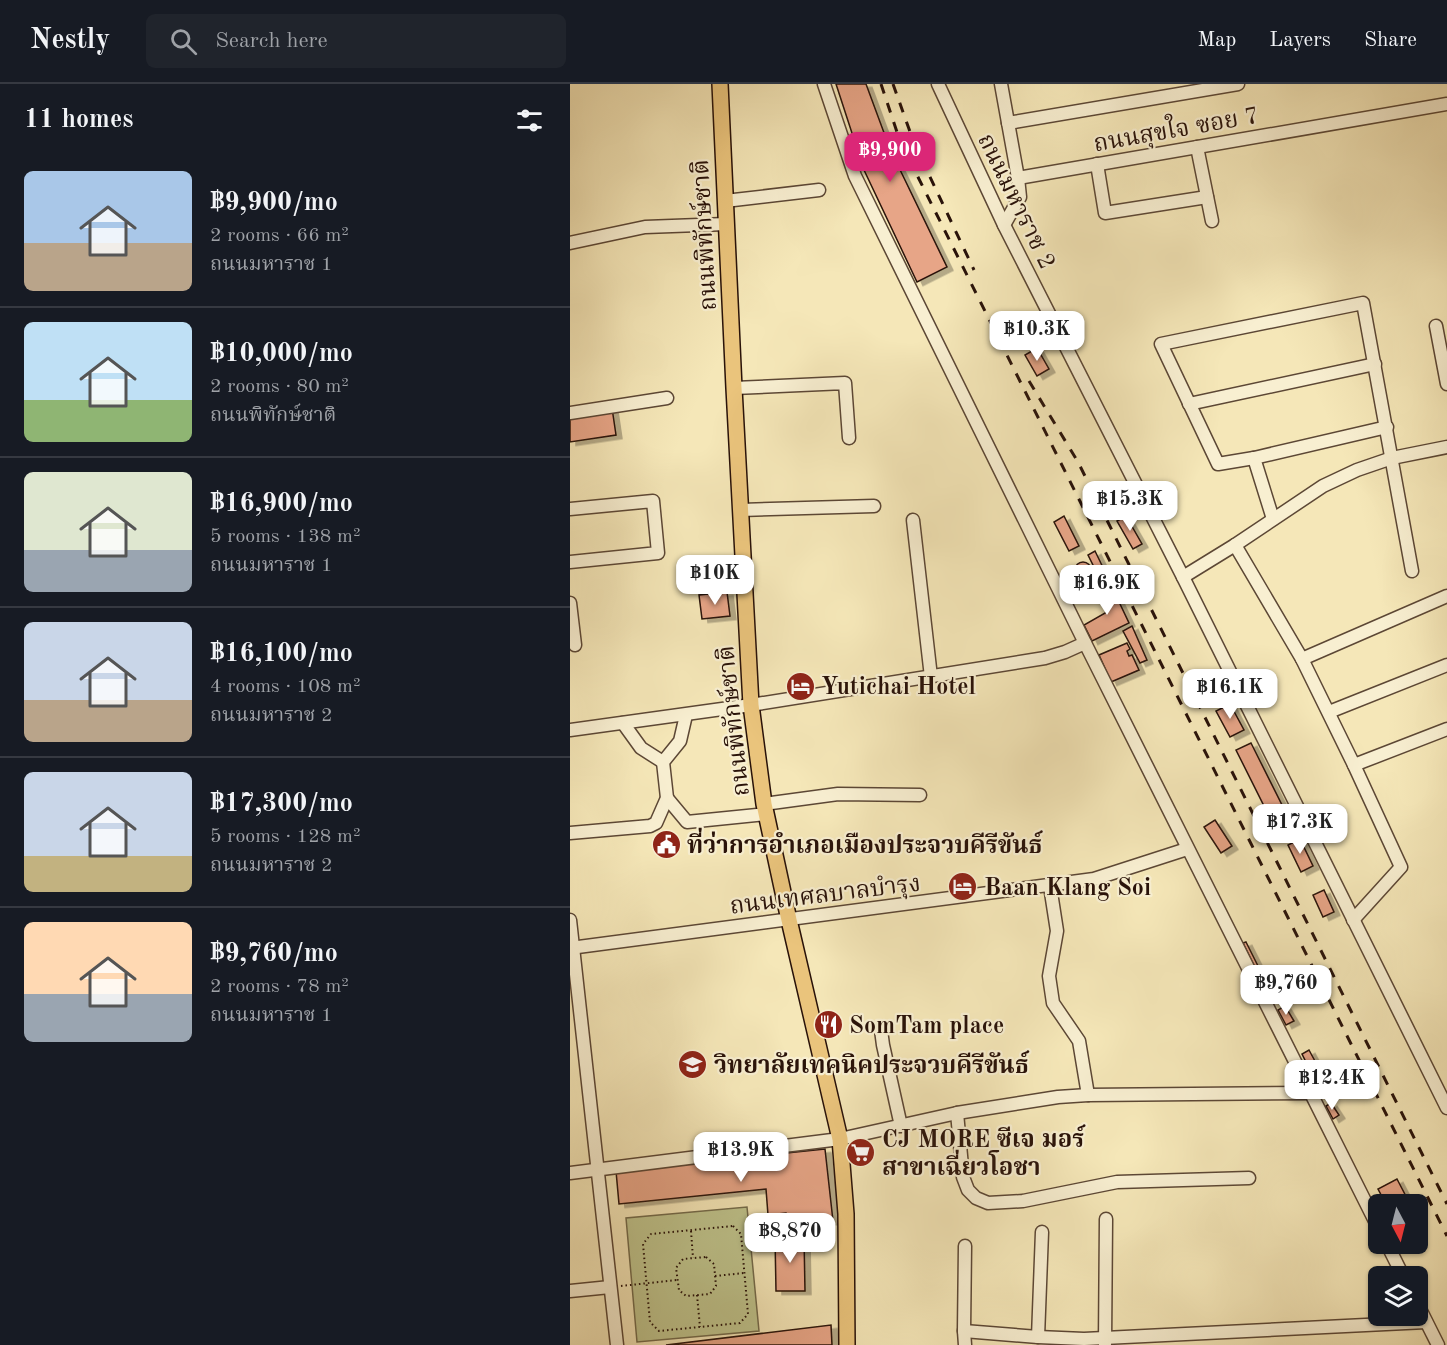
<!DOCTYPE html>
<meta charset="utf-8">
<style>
body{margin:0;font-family:"Old Standard TT","Noto Serif Thai",serif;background:#20242c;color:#f1f3f6;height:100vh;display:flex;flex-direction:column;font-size:22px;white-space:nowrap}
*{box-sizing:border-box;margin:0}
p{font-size:20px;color:#9ea1a6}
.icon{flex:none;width:33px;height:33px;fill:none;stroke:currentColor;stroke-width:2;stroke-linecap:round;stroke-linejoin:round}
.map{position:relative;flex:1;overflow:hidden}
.side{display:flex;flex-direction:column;background:#171b24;width:570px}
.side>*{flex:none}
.needle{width:39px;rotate:173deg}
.controls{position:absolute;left:798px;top:1110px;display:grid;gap:12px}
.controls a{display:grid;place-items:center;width:60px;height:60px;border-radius:9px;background:#171b24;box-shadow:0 2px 4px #0004;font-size:30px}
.price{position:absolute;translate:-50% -51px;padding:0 14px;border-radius:12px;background:#fff;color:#222;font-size:20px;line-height:39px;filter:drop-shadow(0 2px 3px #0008)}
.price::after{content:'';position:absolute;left:50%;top:36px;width:18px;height:14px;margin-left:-9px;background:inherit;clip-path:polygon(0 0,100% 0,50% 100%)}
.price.active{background:#db2777;color:#fff}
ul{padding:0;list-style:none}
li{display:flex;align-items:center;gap:18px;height:150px;padding:0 24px}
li+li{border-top:2px solid #363941}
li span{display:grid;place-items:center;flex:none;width:168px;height:120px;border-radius:9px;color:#555}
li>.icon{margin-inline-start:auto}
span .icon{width:72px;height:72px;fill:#fffc;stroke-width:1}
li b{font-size:26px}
h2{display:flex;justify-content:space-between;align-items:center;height:72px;padding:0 24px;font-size:26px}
header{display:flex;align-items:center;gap:36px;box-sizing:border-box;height:84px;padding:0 30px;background:#171b24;border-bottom:2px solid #363941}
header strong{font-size:28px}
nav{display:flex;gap:33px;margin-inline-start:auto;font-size:21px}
.search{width:420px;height:54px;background:#20242c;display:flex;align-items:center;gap:15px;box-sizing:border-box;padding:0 21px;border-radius:9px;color:#9ea1a6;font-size:22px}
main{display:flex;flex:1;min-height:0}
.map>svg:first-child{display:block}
</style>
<header>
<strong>Nestly</strong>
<div class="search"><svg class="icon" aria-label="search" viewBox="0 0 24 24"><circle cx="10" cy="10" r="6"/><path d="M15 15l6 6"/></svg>Search here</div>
<nav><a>Map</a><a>Layers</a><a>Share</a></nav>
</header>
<main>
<section class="side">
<h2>11 homes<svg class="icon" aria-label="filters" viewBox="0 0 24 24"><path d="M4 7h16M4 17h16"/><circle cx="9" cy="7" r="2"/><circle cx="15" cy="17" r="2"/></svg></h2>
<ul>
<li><span style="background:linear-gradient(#a9c7e8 60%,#b9a48a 0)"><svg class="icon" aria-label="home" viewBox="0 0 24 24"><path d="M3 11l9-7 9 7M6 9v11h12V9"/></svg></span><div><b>฿9,900/mo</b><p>2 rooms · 66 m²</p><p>ถนนมหาราช 1</p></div></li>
<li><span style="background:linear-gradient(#bfe0f5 65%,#8fb573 0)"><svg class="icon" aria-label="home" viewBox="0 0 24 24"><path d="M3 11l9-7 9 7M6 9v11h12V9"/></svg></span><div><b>฿10,000/mo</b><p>2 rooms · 80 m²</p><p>ถนนพิทักษ์ชาติ</p></div></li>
<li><span style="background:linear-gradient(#dfe7d0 65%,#9aa5b1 0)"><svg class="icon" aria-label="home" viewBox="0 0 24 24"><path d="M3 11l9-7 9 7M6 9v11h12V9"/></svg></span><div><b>฿16,900/mo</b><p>5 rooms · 138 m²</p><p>ถนนมหาราช 1</p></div></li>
<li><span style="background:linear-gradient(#c9d6e8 65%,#b9a48a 0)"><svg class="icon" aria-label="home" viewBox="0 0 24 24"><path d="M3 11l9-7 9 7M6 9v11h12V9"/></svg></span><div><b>฿16,100/mo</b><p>4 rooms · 108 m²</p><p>ถนนมหาราช 2</p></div></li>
<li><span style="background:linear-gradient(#c9d6e8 70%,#c2b280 0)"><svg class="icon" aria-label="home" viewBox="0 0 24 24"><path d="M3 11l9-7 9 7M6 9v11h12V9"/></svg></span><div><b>฿17,300/mo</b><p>5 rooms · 128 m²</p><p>ถนนมหาราช 2</p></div></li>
<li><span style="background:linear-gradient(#ffd9b3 60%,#9aa5b1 0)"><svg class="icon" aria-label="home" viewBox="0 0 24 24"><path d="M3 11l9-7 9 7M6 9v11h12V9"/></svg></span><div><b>฿9,760/mo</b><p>2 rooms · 78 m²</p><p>ถนนมหาราช 1</p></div></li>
</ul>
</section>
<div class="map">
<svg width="877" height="1261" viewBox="0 0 877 1261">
<defs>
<filter id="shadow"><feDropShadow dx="6" dy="3.5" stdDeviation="0" flood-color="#0004"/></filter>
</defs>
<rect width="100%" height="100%" fill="#f5e7b8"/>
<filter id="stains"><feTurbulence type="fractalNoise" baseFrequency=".00333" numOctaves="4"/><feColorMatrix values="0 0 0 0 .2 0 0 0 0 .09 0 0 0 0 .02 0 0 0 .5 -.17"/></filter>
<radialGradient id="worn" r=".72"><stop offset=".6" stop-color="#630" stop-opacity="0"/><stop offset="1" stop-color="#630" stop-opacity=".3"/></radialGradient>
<path fill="#bfc48d" stroke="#746b4b" stroke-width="1.5" d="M177 1123 189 1247 67 1258 56 1134Z"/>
<g fill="#e7a587" stroke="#291209" stroke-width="1.5" filter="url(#shadow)">
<path d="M266 0H296L320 65 377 183 347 198 294 86Z"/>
<path d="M467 264 479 285 467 292 455 271Z"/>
<path d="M42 324 46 351 0 358V331Z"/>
<path d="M494 432 509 462 499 467 484 438Z"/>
<path d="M556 432 572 460 563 465 547 437Z"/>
<path d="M525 467 540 498 533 501 518 471Z"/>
<circle cx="513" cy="486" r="8"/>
<path d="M519 496 523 504 507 511 503 503Z"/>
<path d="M541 501 559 539 522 557 514 541 537 528 527 507Z"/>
<path d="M157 508 160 532 132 535 129 511Z"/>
<path d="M562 542 577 576 570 579 553 547Z"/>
<path d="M557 559 560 565 557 567 559 572 562 571 569 586 541 598 529 571Z"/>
<path d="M660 620 674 646 660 653 646 627Z"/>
<path d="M681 659 723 743 708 750 666 666Z"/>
<path d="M645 736 662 762 651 769 634 743Z"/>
<path d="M730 755 743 782 731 788 718 761Z"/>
<path d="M754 806 764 828 753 833 743 811Z"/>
<path d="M676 858 692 890 689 892 673 859Z"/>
<path d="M715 922 724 937 716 941 708 926Z"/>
<path d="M739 966 746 979 738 982 732 970Z"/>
<path d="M761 1019 769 1031 763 1035 756 1022Z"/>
<path d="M255 1065 263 1137 218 1141 216 1129 198 1131 196 1105 49 1120 46 1087Z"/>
<path d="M827 1095 840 1120H816L808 1105Z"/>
<path d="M205 1153H234L235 1207H206Z"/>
<path d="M261 1241 262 1261H96Z"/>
</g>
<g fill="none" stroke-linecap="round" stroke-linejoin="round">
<defs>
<g id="minor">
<path d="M254 0 285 92 515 559 808 1143"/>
<path d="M368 0 434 141 613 493 877 1024"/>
<path d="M431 0 448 94 450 113 434 141"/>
<path d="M438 39 668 0"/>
<path d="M627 63 642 137"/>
<path d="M527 80 535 129 637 113"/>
<path d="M448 94 877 20"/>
<path d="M155 117 249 106"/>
<path d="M0 159 75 143 156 140"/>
<path d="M866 242 877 300"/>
<path d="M164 304 275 299 279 354"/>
<path d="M619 320 805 280"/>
<path d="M0 329 97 314"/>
<path d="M684 374 648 380 591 260 793 219 842 487"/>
<path d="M0 425 83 417 88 469 0 478"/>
<path d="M171 426 304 422"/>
<path d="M703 435 684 374 817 343"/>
<path d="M343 436 361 593"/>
<path d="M665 461 732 575 784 681 831 783 783 836"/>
<path d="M613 493 665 461 753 402 787 386 822 374 877 363"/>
<path d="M0 519 5 561"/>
<path d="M732 575 877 512"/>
<path d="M759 628 877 581"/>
<path d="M53 639 71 664 93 678"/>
<path d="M0 646 181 621 475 574 495 568 515 559"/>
<path d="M784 681 877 645"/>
<path d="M97 714 117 738 197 730"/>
<path d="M194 720 268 710 350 711"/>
<path d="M0 749 80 742 86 739 97 714 93 678 110 657 116 631"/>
<path d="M480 802 487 847 479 892 483 919 509 957 518 1011"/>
<path d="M0 836 47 1261"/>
<path d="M0 864 524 795 617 765"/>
<path d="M311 946 313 961 331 1042"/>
<path d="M387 1029 393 1093 398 1106 406 1114 418 1119 453 1117 547 1098 679 1094"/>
<path d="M0 1089 270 1055 387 1029 488 1013 518 1011 741 1009"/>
<path d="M817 1160 833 1192"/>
<path d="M0 1207 40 1203"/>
<path d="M848 1221 868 1261"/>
<path d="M394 1247 468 1253 514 1255 856 1238"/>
<path d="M468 1253 472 1148"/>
<path d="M535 1260 536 1135"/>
<path d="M395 1261 394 1247 395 1162"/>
</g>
<path id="major" d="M150 0 164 304 181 621 194 720 219 836 270 1055 276 1130 277 1261"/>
</defs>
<use href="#minor" stroke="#5c4735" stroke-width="15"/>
<use href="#major" stroke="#291209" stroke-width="18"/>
<g stroke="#291209" stroke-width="2" stroke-dasharray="1.5 3" stroke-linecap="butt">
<path d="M163 1142 171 1150 178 1230 170 1239 89 1247 80 1238 73 1160 81 1150Z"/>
<path d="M121 1147 123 1174"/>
<path d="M136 1173 144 1180 146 1202 140 1210 116 1212 109 1206 106 1184 113 1175Z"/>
<path d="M145 1192 174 1189"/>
<path d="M51 1202 107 1196"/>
<path d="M127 1211 130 1243"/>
</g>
<use href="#minor" stroke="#f8efd1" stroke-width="12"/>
<use href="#major" stroke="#eac47c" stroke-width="15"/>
<g stroke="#291209" stroke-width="3" stroke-dasharray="10 10" stroke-linecap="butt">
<path d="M311 0 330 57 877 1152"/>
<path d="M323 0 344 59 404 186"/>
<path d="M459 297 508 378 877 1120"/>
</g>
</g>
<defs>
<symbol id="hotel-disc" viewBox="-11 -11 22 22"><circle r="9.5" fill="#8f2418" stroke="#f8efd1"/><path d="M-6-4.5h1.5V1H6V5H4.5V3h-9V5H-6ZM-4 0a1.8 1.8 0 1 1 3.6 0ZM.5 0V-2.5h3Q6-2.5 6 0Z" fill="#fff"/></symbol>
<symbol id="civic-disc" viewBox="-11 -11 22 22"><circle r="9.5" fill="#8f2418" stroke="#f8efd1"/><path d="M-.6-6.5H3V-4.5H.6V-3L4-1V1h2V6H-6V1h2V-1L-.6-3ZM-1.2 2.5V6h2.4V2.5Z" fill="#fff"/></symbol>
<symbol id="restaurant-disc" viewBox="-11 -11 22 22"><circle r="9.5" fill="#8f2418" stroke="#f8efd1"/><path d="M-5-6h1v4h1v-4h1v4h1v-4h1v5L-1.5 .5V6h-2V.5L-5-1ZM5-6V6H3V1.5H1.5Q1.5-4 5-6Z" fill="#fff"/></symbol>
<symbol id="university-disc" viewBox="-11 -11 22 22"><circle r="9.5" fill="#8f2418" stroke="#f8efd1"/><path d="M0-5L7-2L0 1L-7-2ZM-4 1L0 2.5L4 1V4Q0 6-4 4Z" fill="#fff"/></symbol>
<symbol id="supermarket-disc" viewBox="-11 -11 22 22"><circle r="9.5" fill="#8f2418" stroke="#f8efd1"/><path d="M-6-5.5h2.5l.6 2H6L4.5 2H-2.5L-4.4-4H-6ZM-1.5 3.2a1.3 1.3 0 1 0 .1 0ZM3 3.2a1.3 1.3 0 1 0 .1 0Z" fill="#fff"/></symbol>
</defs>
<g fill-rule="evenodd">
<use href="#hotel-disc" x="214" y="586" width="33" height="33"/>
<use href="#civic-disc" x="80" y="744" width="33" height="33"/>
<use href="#hotel-disc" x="376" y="786" width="33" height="33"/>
<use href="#restaurant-disc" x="242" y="924" width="33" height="33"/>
<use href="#university-disc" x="106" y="964" width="33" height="33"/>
<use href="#supermarket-disc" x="274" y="1052" width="33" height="33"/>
</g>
<g text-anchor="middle" stroke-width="4.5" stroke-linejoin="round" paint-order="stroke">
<g font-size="24" fill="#291209" stroke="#f8efd1">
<text transform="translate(606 45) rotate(-10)" y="8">ถนนสุขใจ ซอย 7</text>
<text transform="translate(447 117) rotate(64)" y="8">ถนนมหาราช 2</text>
<text transform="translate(134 151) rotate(-93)" y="8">ถนนพิทักษ์ชาติ</text>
<text transform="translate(163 637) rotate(-96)" y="8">ถนนพิทักษ์ชาติ</text>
<text transform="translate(255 810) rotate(-7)" y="8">ถนนเทศลบาลบำรุง</text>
</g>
<g font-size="24" font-weight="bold" fill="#291209" stroke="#f8efd1" text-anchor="start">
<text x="251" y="610">Yutichai Hotel</text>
<text x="117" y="769">ที่ว่าการอำเภอเมืองประจวบคีรีขันธ์</text>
<text x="414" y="811">Baan Klang Soi</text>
<text x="279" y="949">SomTam place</text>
<text x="144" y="989">วิทยาลัยเทคนิคประจวบคีรีขันธ์</text>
<text x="312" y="1063">CJ MORE ซีเจ มอร์<tspan x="312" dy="28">สาขาเฉี่ยวโอชา</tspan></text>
</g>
</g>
<rect width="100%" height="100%" filter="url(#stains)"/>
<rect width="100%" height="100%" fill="url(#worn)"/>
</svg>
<div class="controls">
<a><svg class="needle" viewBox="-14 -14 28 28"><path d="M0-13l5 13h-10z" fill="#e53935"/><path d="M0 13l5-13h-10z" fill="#9ea1a6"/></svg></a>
<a><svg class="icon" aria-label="layers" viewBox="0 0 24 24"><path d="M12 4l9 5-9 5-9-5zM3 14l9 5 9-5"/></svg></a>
</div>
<b class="price active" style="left:320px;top:99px">฿9,900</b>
<b class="price" style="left:467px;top:278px">฿10.3K</b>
<b class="price" style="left:560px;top:448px">฿15.3K</b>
<b class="price" style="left:145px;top:522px">฿10K</b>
<b class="price" style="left:537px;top:532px">฿16.9K</b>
<b class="price" style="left:660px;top:636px">฿16.1K</b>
<b class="price" style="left:730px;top:771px">฿17.3K</b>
<b class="price" style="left:716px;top:932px">฿9,760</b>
<b class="price" style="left:762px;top:1027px">฿12.4K</b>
<b class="price" style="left:171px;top:1099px">฿13.9K</b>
<b class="price" style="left:220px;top:1180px">฿8,870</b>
</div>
</main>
